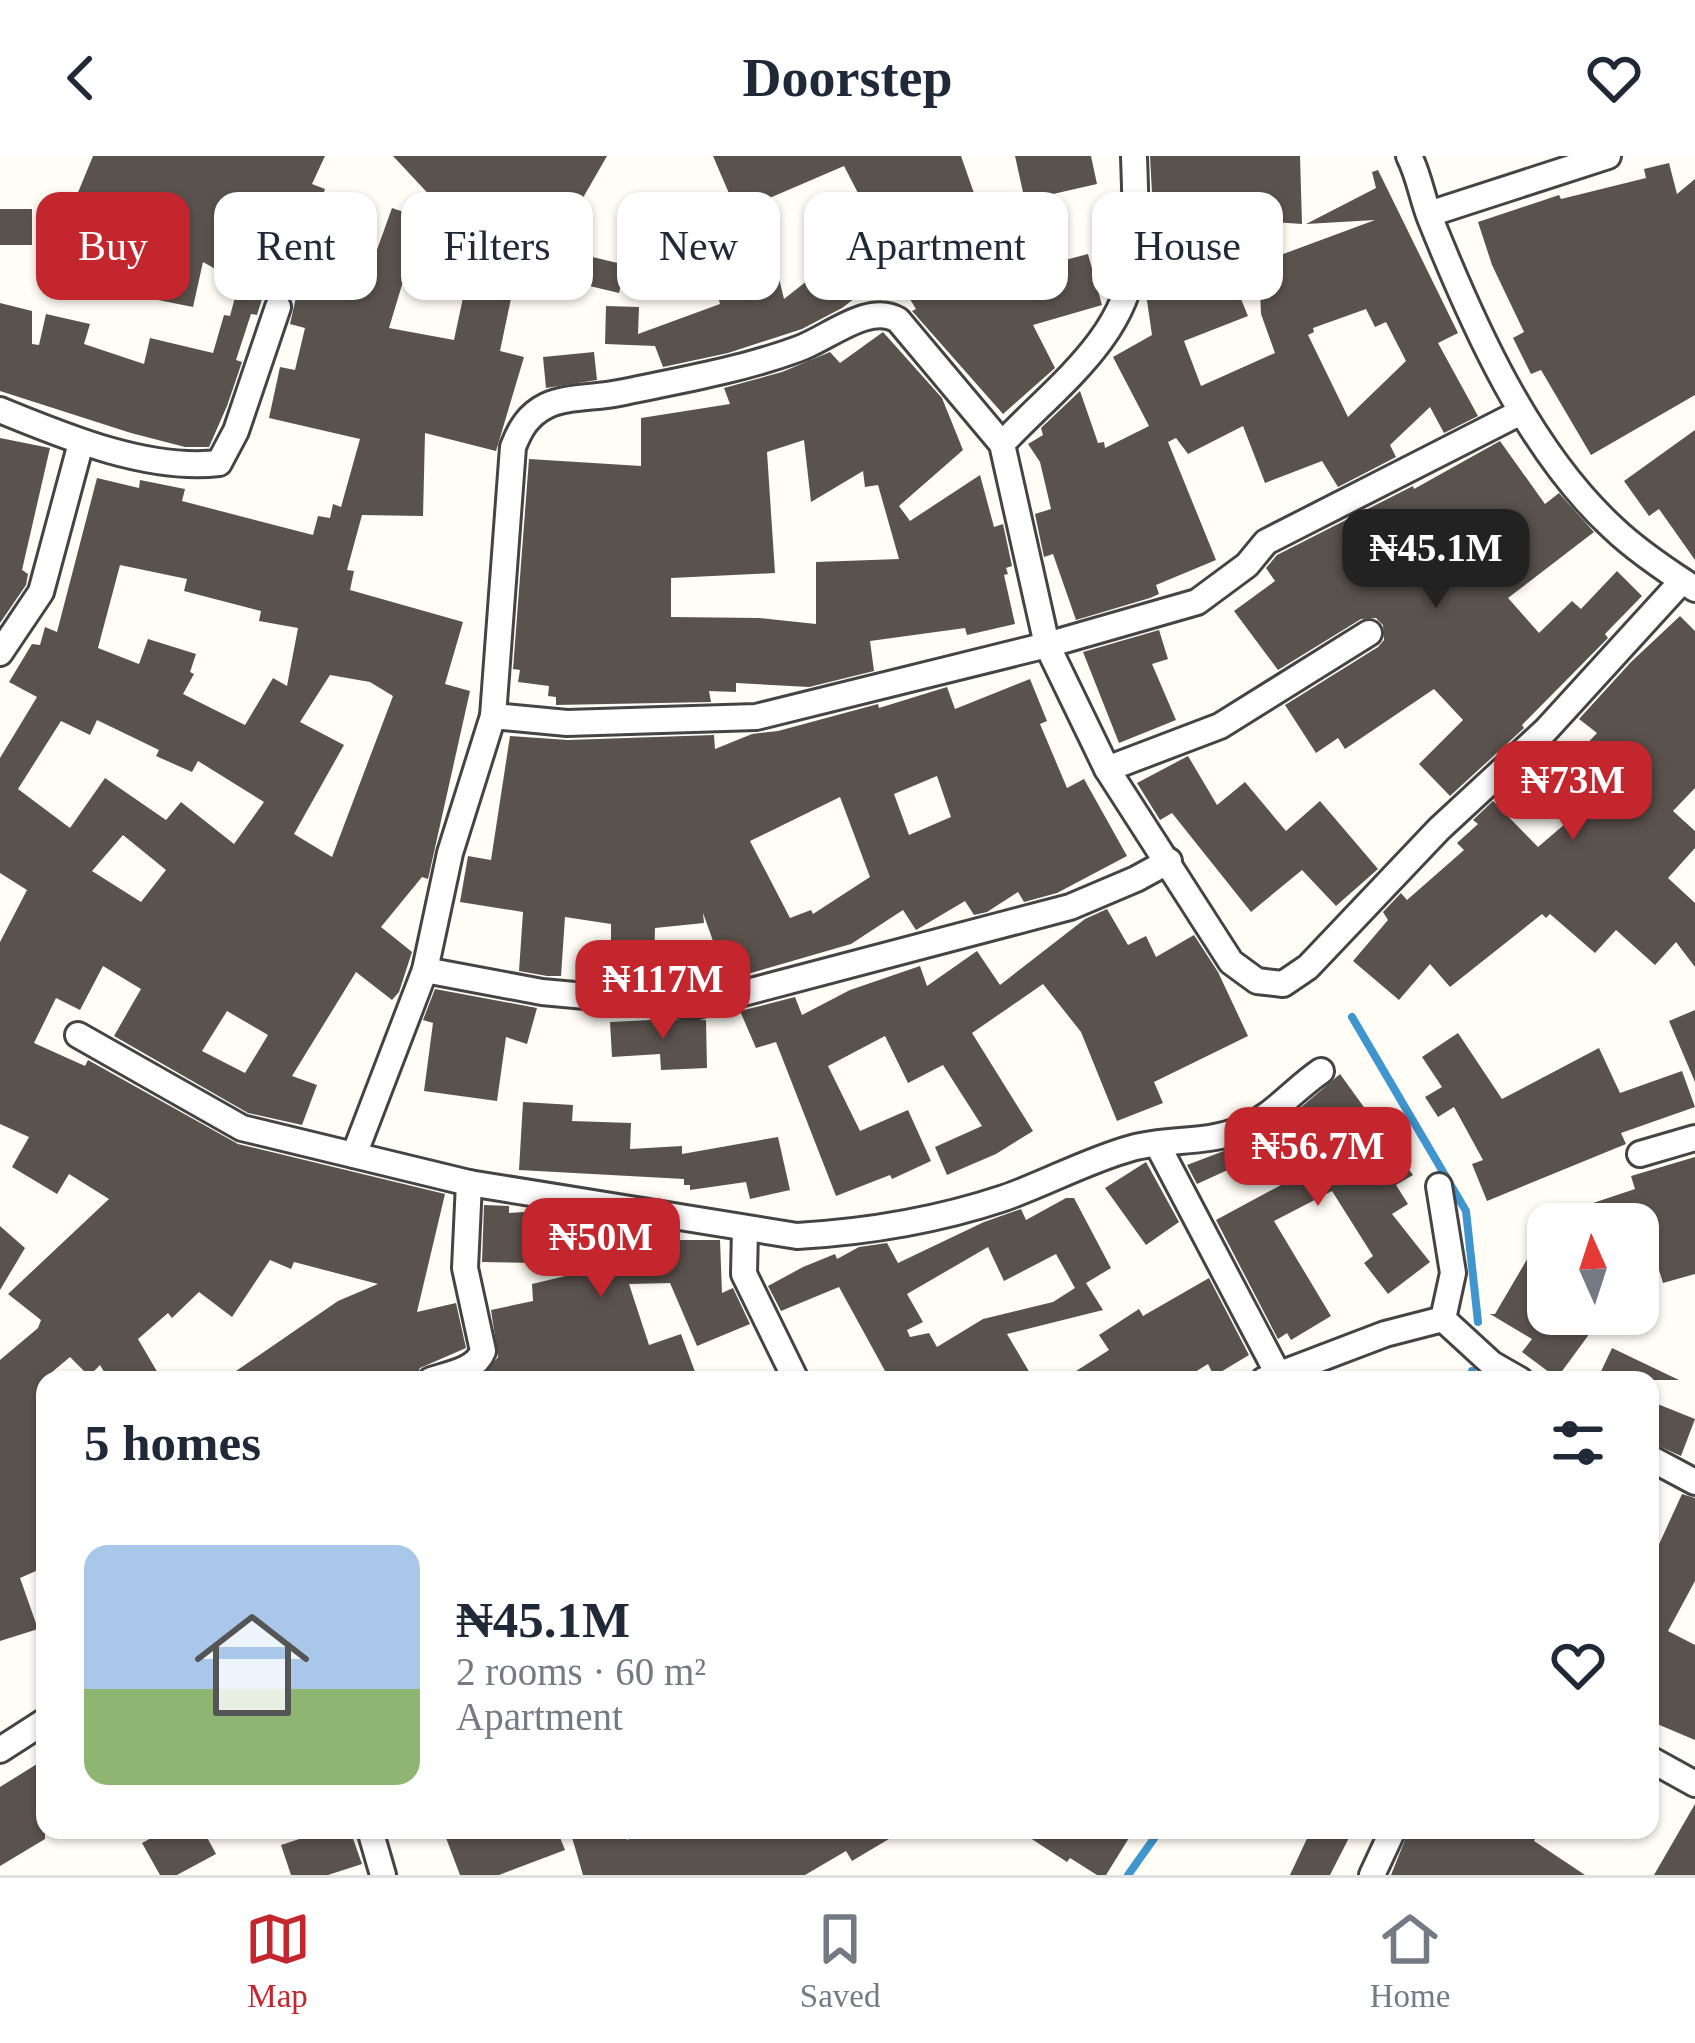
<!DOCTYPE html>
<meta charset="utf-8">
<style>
body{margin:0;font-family:Georgia,serif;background:#f2f2f3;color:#1f2937;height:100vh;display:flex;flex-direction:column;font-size:45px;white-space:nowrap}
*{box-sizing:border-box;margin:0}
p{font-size:39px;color:#747a83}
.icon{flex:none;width:66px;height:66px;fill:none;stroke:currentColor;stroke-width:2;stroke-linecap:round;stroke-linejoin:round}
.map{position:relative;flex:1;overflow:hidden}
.panel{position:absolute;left:36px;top:1215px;width:1623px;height:468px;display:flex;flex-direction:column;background:#fff;border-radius:24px;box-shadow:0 3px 9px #0004}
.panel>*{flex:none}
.top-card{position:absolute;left:36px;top:36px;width:1623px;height:108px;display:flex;gap:24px}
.needle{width:78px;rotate:357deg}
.controls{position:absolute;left:1527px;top:1047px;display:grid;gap:24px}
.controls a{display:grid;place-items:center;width:132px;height:132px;border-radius:24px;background:#fff;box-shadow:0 3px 9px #0004;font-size:60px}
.price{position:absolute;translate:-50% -102px;padding:0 27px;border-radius:24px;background:#c4262e;color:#fff;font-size:39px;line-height:78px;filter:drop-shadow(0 3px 6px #0008)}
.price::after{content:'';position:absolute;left:50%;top:72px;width:36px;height:27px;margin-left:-18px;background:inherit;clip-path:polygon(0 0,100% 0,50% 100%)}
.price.on{background:#222;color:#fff}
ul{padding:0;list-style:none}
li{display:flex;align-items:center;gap:36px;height:300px;padding:0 48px}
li+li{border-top:3px solid #e0e1e3}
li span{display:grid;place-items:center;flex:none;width:336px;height:240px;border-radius:24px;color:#555}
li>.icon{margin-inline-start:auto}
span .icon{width:144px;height:144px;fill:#fffc;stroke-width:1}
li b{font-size:51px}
h2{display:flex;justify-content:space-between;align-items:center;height:144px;padding:0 48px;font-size:51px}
.chip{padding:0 42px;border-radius:24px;background:#fff;box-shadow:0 3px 9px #0004;font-size:42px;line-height:108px}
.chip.on{background:#c4262e;color:#fff}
header{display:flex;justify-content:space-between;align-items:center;height:156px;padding:0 48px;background:#fff;font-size:54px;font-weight:600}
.menu{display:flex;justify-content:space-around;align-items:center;height:168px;border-top:3px solid #e0e1e3;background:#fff;font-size:33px;color:#747a83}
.menu a{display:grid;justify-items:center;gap:6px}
.menu .on{color:#c4262e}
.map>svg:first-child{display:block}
</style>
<header><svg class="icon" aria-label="back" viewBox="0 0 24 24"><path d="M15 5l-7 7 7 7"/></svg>Doorstep<svg class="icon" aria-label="heart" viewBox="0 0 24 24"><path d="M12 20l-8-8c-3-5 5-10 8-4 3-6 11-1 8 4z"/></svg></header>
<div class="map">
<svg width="1695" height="1719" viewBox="0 0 1695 1719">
<rect width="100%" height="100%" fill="#fffdf5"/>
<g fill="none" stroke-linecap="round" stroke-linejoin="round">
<g stroke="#3f96cf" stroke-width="8">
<path d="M1352 861 1466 1055 1478 1166"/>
<path d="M1471 1224 1472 1215"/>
<path d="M1128 1719 1160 1674"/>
</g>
</g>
<g fill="#5a524d" fill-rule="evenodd">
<path d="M93 0H325L312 28 325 33 306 86 282 80 257 159 251 158 236 204 242 206 227 250 209 291H185L131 277 0 235V147L32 155V188L39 189 46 158 90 168 84 188 144 208 150 182 213 197 224 159 230 160 239 126 203 106 193 151 123 137 126 120 78 108 79 103 61 99 72 51Z"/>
<path d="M393 0H607L535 125 517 114 500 195 524 201 496 295 425 277 423 360 362 359 347 414 354 415 350 434 463 466 445 528 470 535 428 723 422 721 381 771 412 796 399 836 392 844 356 816 292 920 317 929 302 969 248 957 114 880 141 833 103 810 80 854 56 842 34 887 85 910 88 904 238 988 445 1038 417 1156 456 1147 466 1192 420 1212 415 1224H223L338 1145 378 1128 294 1106 291 1113 270 1104 232 1161 199 1136 172 1162 168 1157 138 1183 162 1224H109L100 1209 89 1220 70 1201 45 1222V1411L20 1422 38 1473 0 1485V1204L38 1172 41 1164 8 1138 109 1043 69 1018 57 1038 12 1011 29 981 0 968V786L27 734 0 717V602L37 541 9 526 32 488 40 489 45 471 57 476 97 322 139 332 140 324 185 333 182 345 313 379 318 360 330 362 333 348 341 351 360 283 269 262 280 211 295 214 305 172 290 168 306 97 369 116 392 52 434 66 418 112 408 109 389 172 454 184 470 109 480 93ZM120 409 187 423 184 435 261 455 259 465 298 472 287 530 273 522 245 569 183 538 194 518 190 516 196 498 148 483 139 508 98 492ZM330 519 370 526 393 540 332 701 294 678 344 589 300 566ZM97 564 159 594 156 600 192 616 198 605 264 646 234 688 181 646 166 664 105 622 70 672 18 633 61 565 90 579ZM123 679 166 714 141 746 92 715ZM227 855 268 879 245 917 202 895Z"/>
<path d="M713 0H961L990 83 1030 68 1015 0H1091L1097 28 1053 38 1065 104 1088 98 1102 149 1033 169 1055 212 1003 258 912 155 916 153 892 114 842 152 802 173 728 197 663 211 655 190 605 188 606 150 639 151 638 178 720 148 709 107 704 109 691 69 721 59 737 108 773 98 784 143 864 80 859 70 872 64 844 10 737 56Z"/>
<path d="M1150 0H1300L1302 68 1175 59 1178 111 1221 94 1248 160 1184 185 1201 230 1275 197 1261 158 1259 107 1375 64 1306 68 1376 32 1372 16 1378 14 1458 177 1438 187 1478 260 1444 277 1430 251 1390 289 1396 301 1338 331 1322 305 1265 327 1243 270 1188 298 1176 282 1168 286 1216 404 1156 429 1159 438 1150 442 1076 464 1053 398 1044 401 1035 358 1051 353 1040 306 1028 288 1043 279 1041 272 1080 235 1098 287 1104 286 1105 292 1149 270 1113 201 1152 179 1145 131 1149 112 1156 111ZM1366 153 1375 171 1386 166 1406 205 1348 261 1308 179 1314 176 1313 172Z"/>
<path d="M1669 7 1677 38 1695 23V239L1591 299 1541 214 1531 218 1513 182 1524 176 1492 109 1478 66 1559 39 1561 43 1646 22 1644 13Z"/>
<rect x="0" y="53" width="32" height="36"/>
<path d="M580 98 626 109 619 137 573 126Z"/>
<path d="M883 176 942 242 963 294 899 350 910 365 980 319 994 371 1003 368 1012 410 1006 412 1008 418 1004 419 1015 468 967 479 965 472 870 485 874 515 809 531 736 527V536L709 535 711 546 556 549V541L548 540 549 530 518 526 520 514 513 513 529 303 641 310V262L730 248 724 232 782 216 830 196 840 207ZM804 284 811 346 863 315 865 331 878 329 899 403 816 406V468L759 462 671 461V422L775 417 767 296Z"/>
<path d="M594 196 597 224 546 232 543 201Z"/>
<path d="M1695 274V404L1659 353 1649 360 1624 325Z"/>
<path d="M0 282 50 292 22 414 28 418 26 429 0 467Z"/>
<path d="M1500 285 1545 348 1559 337 1594 376 1508 442 1539 477 1572 445 1581 453 1617 415 1642 440 1605 478 1608 482 1603 487 1522 569 1524 572 1450 640 1419 608 1463 564 1434 533 1345 593 1338 582 1316 597 1285 549 1378 491 1384 484 1383 469 1376 462 1361 463 1278 514 1234 455 1275 425 1266 412 1277 399 1413 330 1414 333Z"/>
<path d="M1680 460 1695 475V632L1673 655 1695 675V692L1668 722 1695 747V811L1676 786 1655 809 1616 774 1595 797 1550 758 1546 762 1542 758 1450 831 1430 808 1399 844 1353 805 1388 764 1383 756 1401 737 1407 744 1464 694 1457 687 1478 668 1473 664 1493 645 1538 691 1593 644 1561 615 1597 577 1579 563 1631 506Z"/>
<path d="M1159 474 1168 503 1152 508 1176 564 1119 587 1083 496Z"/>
<path d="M1030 523 1047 565 1040 568 1067 632 1084 623 1127 700 1057 737 1024 746 1018 736 987 756 974 759 965 745 916 774 903 754 851 788 727 824 703 757 704 767 655 772 654 811H611V768L565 761 561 820H547L519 815 523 756 460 746 468 700 491 704 510 580 568 584 714 579 715 593 752 578 778 575 878 548 879 552 947 531 955 553ZM937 620 951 661 909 679 894 638ZM840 641 870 721 813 758 811 754 790 762 750 685Z"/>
<path d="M1188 600 1217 649 1245 626 1286 675 1320 645 1378 713 1336 750 1302 714 1251 756 1172 657 1160 664 1137 627Z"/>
<path d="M1107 753 1128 789 1146 780 1156 801 1194 779 1218 816 1248 880 1154 926 1163 947 1117 965 1081 876 1043 828 972 877 1033 975 996 998 947 1019 935 991 982 970 943 909 908 927 885 880 828 910 860 975 908 954 931 1005 892 1023 890 1019 836 1040 776 886 756 892 740 855 795 841 802 859 850 834 920 810 927 830 977 795 1000 829 1085 763Z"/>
<path d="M435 833 537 852 527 888 506 881 497 945 424 935 433 867 423 864Z"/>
<path d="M1695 854V926L1669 865Z"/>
<path d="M651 864H706L707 912 661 914 660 898 612 901 610 866Z"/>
<path d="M1458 877 1502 943 1599 892 1620 937 1682 915 1695 951 1621 977 1626 988 1487 1045 1472 1008 1483 1004 1454 951 1438 961 1425 941 1442 931 1422 901Z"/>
<path d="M1340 918 1413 1019 1396 1029 1408 1048 1392 1058 1430 1106 1388 1138 1364 1107 1373 1100 1332 1035 1274 1065 1331 1160 1291 1184 1287 1177 1278 1183 1216 1064 1357 988 1344 961 1197 1028 1187 1009 1271 977Z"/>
<path d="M523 946 573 949 572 965 631 967 630 993 682 990V998L778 981 790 1034 750 1043 746 1026 690 1034V1029H684V1023L519 1014Z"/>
<path d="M1695 1001V1118L1663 1127 1645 1068H1543L1542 1064 1635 1033 1631 1020Z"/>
<path d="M1146 1006 1179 1066 1146 1089 1105 1032Z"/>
<path d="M1066 1042H1074L1111 1112 1086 1127 1103 1154 1007 1178 1034 1224H890L839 1131 781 1155 768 1130 803 1111 835 1098 837 1103 859 1091 887 1087 898 1107 984 1066 1021 1053 1026 1064ZM988 1091 1004 1125 1056 1098 1075 1132 1053 1146 983 1163 937 1191 929 1177 910 1181 907 1174 923 1166 907 1138Z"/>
<path d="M484 1049 509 1050V1057L539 1055 626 1069V1084H720L722 1137 733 1132 750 1168 697 1190 670 1127 629 1128 649 1189 681 1178 698 1224H479L498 1201 491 1154 533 1145 532 1128 599 1112 598 1108 482 1106Z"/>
<path d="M0 1070 25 1092 0 1134Z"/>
<path d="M1529 1100 1548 1111V1127L1529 1158H1604L1557 1222 1522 1196 1532 1183 1490 1158H1495Z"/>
<path d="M1209 1122 1249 1199 1214 1220 1208 1208 1182 1224H1062L1109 1194 1099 1179 1139 1153 1143 1160Z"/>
<path d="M1612 1192 1679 1224H1597Z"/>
<path d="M1650 1245 1695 1263 1681 1300 1650 1286Z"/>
<path d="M1682 1338 1695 1342V1425L1668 1475 1695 1489V1584L1650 1565V1408Z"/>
<path d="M45 1603V1683L0 1710V1631Z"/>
<path d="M1695 1648V1719H1654Z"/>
<path d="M166 1674H203L216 1698 177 1719H160L142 1687Z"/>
<path d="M327 1674H350L362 1708 328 1719H291L281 1689Z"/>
<path d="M443 1674H557L565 1694 499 1719H460Z"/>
<path d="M585 1674H624L627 1684 646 1674H904L852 1705 846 1695 805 1719H583L571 1678Z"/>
<path d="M1018 1674H1116L1129 1682 1106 1719H1097L1070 1702 1067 1706Z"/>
<path d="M1311 1674H1353L1330 1719H1290Z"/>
<path d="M1409 1674H1540L1534 1685 1585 1719H1391Z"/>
</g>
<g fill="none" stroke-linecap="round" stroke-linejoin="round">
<defs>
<g id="street">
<path d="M1409 0C1419 20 1422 41 1430 62 1472 167 1528 294 1613 372 1637 395 1667 415 1695 433"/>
<path d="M1429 58 1608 0"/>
<path d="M0 254C66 281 147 315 219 307L236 275 278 151"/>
<path d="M1002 288C1053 233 1126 183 1134 103 1137 69 1135 33 1134 0"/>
<path d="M0 497 41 436 81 287"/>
<path d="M493 560 567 567 756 561 1047 489 1197 446 1247 409 1266 386 1521 256"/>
<path d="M1107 613 1220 570 1369 477"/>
<path d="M425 814 542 836 694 850 1070 751 1136 723 1169 705"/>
<path d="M78 879 242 972 469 1027 797 1080C866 1076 938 1064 1004 1042 1047 1027 1088 1004 1132 992 1167 982 1205 988 1240 974 1272 962 1293 934 1321 915"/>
<path d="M1157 988 1278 1218"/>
<path d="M1640 998 1695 982"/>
<path d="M354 999 425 814 450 697 493 560 513 291C520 273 528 259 546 250 566 240 596 242 619 237 677 225 741 214 798 193 827 183 869 146 898 164L1002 288 1047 489 1107 613 1231 806 1257 825 1283 828 1308 811 1439 673 1546 574 1682 425"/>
<path d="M1439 1030 1453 1117 1443 1163"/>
<path d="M745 1073 744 1118 796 1224"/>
<path d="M431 1224C450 1218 476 1214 483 1195L465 1112 469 1027"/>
<path d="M1264 1224 1385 1178 1443 1163 1492 1208 1520 1224"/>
<path d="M1650 1302 1695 1326"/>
<path d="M0 1594 45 1565"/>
<path d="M1650 1603 1695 1628"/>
<path d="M370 1674 383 1719"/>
<path d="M1372 1719 1393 1674"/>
</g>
</defs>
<use href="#street" stroke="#444" stroke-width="30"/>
<use href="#street" stroke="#fff" stroke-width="24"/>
</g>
</svg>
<div class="controls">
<a><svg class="needle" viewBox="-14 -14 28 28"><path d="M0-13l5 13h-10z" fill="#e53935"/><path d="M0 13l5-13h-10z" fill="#747a83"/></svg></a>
</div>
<b class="price on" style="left:1436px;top:455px">₦45.1M</b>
<b class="price" style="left:1573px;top:687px">₦73M</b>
<b class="price" style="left:663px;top:886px">₦117M</b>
<b class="price" style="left:1318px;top:1053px">₦56.7M</b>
<b class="price" style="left:601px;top:1144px">₦50M</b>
<div class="top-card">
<a class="chip on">Buy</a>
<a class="chip">Rent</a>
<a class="chip">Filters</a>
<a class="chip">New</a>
<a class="chip">Apartment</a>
<a class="chip">House</a>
</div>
<section class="panel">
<h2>5 homes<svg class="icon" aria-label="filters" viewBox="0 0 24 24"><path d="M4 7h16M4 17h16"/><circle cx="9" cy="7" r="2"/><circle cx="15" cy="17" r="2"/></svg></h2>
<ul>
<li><span style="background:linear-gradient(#a9c7e8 60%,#8fb573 0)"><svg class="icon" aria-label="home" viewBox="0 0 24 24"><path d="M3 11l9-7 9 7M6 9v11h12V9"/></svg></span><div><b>₦45.1M</b><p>2 rooms · 60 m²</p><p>Apartment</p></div><svg class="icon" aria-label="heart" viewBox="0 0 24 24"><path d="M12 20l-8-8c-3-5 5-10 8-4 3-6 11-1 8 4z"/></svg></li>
</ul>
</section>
</div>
<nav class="menu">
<a class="on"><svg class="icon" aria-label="map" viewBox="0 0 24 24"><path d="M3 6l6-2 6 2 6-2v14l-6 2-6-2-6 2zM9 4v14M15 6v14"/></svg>Map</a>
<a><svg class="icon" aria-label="saved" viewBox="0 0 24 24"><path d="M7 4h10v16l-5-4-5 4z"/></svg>Saved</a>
<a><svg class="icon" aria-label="home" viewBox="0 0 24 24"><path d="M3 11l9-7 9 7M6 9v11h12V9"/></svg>Home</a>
</nav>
